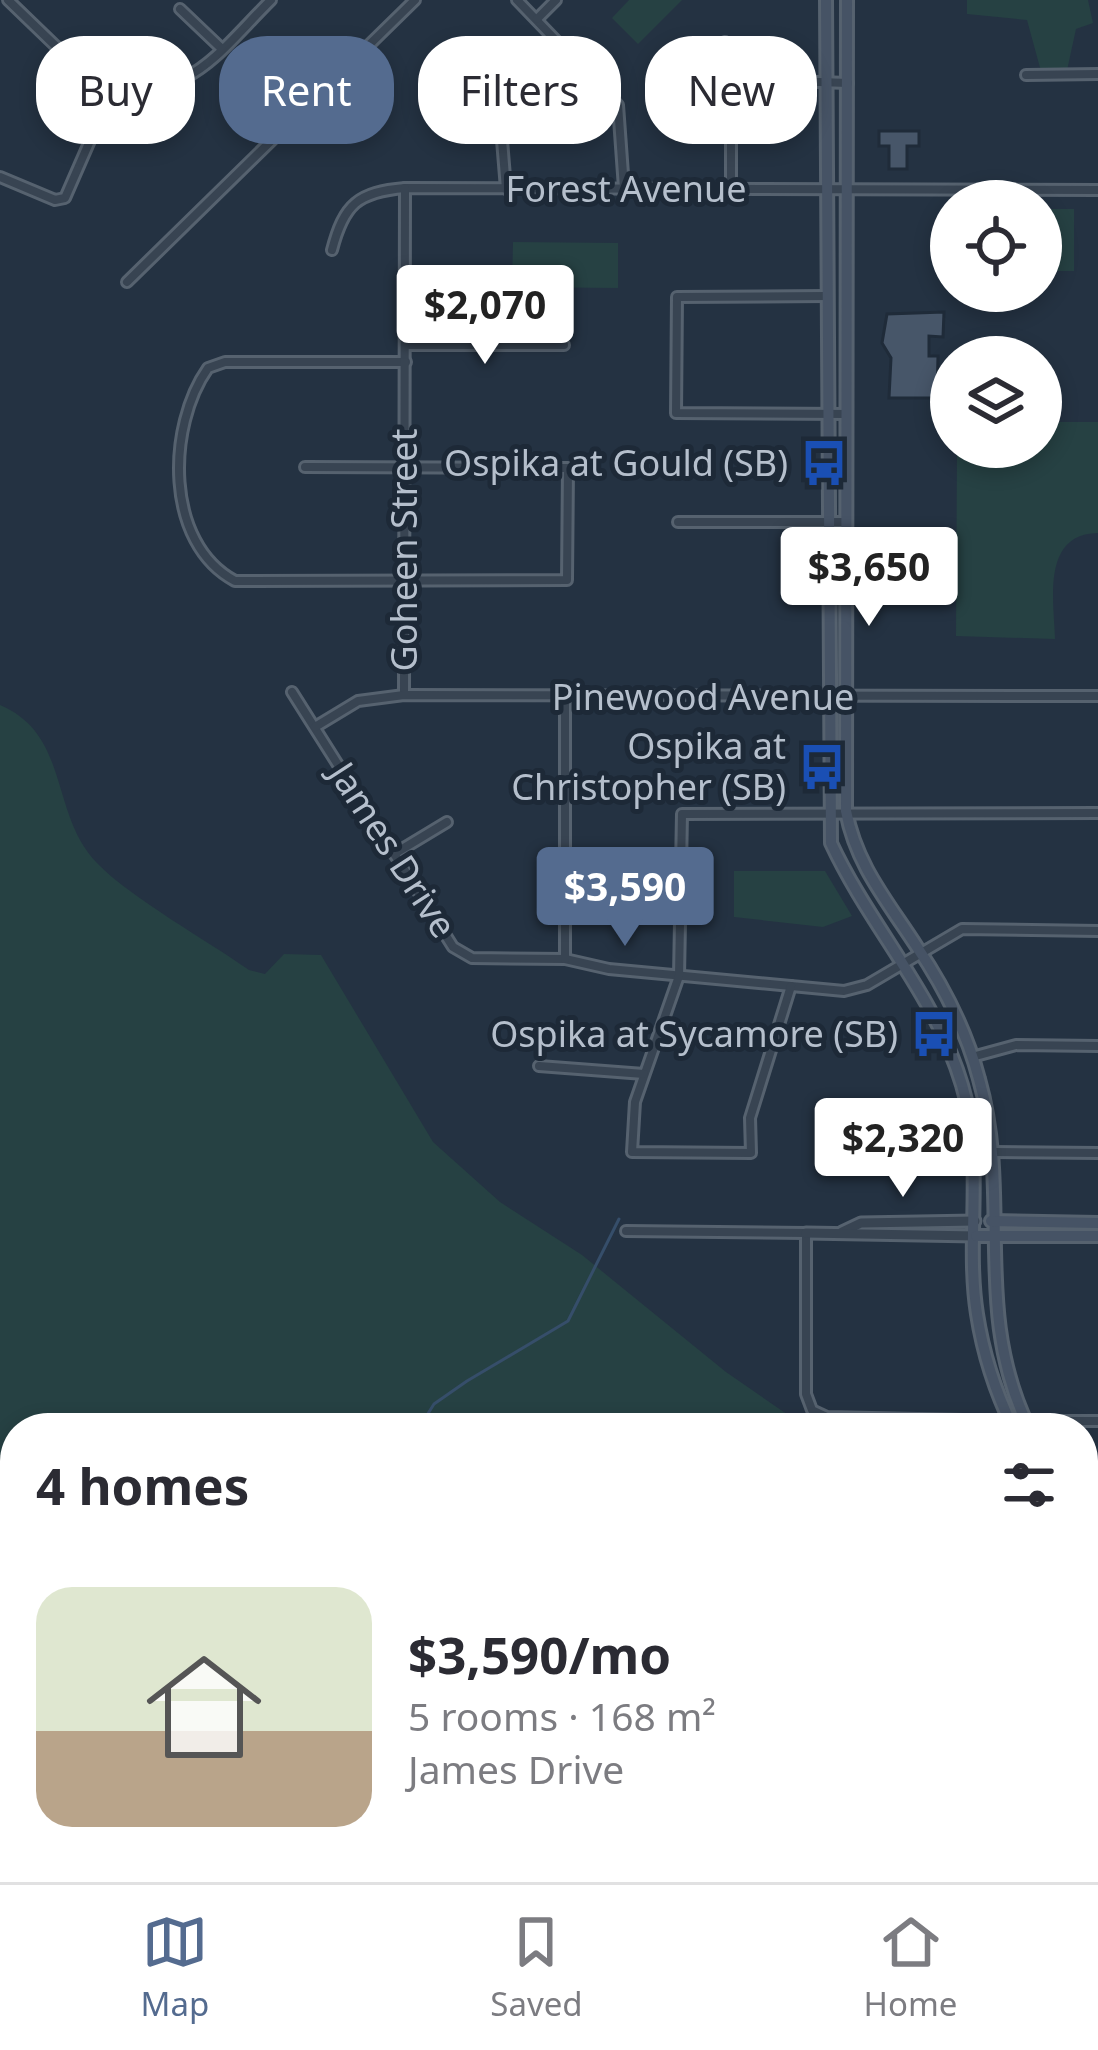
<!DOCTYPE html>
<meta charset="utf-8">
<style>
body{margin:0;font-family:"Noto Sans",sans-serif;background:#f7f7f7;color:#2b2b33;height:100vh;display:flex;flex-direction:column;font-size:45px;white-space:nowrap}
*{box-sizing:border-box;margin:0}
p{font-size:39px;color:#7c7c81}
.icon{flex:none;width:66px;height:66px;fill:none;stroke:currentColor;stroke-width:2;stroke-linecap:round;stroke-linejoin:round}
.map{position:relative;flex:1;overflow:hidden}
.side{position:absolute;left:0px;top:1413px;width:1098px;height:471px;display:flex;flex-direction:column;background:#fff;border-radius:48px 48px 0 0;box-shadow:0 6px 18px #0003}
.side>*{flex:none}
.hud{position:absolute;left:36px;top:36px;width:1026px;height:108px;display:flex;gap:24px}
.fabs{position:absolute;left:930px;top:180px;display:grid;gap:24px}
.fabs a{display:grid;place-items:center;width:132px;height:132px;border-radius:50%;background:#fff;box-shadow:0 6px 18px #0003;font-size:60px}
.price{position:absolute;translate:-50% -102px;padding:0 27px;border-radius:12px;background:#fff;color:#222;font-size:39px;line-height:78px;filter:drop-shadow(0 3px 6px #0008)}
.price::after{content:'';position:absolute;left:50%;top:72px;width:36px;height:27px;margin-left:-18px;background:inherit;clip-path:polygon(0 0,100% 0,50% 100%)}
.price.active{background:#546b8f;color:#fff}
ul{padding:0;list-style:none}
li{display:flex;align-items:center;gap:36px;height:300px;padding:0 36px}
li+li{border-top:3px solid #e1e1e2}
li span{display:grid;place-items:center;flex:none;width:336px;height:240px;border-radius:36px;color:#555}
li>.icon{margin-inline-start:auto}
span .icon{width:144px;height:144px;fill:#fffc;stroke-width:1}
li b{font-size:51px}
h2{display:flex;justify-content:space-between;align-items:center;height:144px;padding:0 36px;font-size:51px}
.tag{padding:0 42px;border-radius:48px;background:#fff;box-shadow:0 6px 18px #0003;font-size:42px;line-height:108px}
.tag.active{background:#546b8f;color:#fff}
.dock{display:flex;justify-content:space-around;align-items:center;height:168px;border-top:3px solid #e1e1e2;background:#fff;font-size:33px;color:#7c7c81}
.dock a{display:grid;justify-items:center;gap:6px}
.dock .active{color:#546b8f}
.map>svg:first-child{display:block}
</style>
<div class="map">
<svg width="1098" height="1882" viewBox="0 0 1098 1882">
<rect width="100%" height="100%" fill="#243242"/>
<g fill="#264143">
<path d="M629 0H682L638 44 612 18Z"/>
<path d="M967 0H1088L1093 23 1076 29 1066 75H1042L1027 20 967 14Z"/>
<rect x="1041" y="209" width="33" height="62"/>
<path d="M513 242 618 243V288L512 287Z"/>
<path d="M1041 422H1098V533C1041 534 1054 601 1055 639L956 636 957 447H1041Z"/>
<path d="M0 705C71 735 49 815 98 864 131 898 208 941 249 970L265 974 284 954 321 955 433 1142 500 1202 582 1255 726 1372 807 1428H15V1869H1083V1819L1098 1824V1882H0Z"/>
<path d="M734 871H825L852 916 823 927 734 917Z"/>
</g>
<g fill="none" stroke-linecap="round" stroke-linejoin="round">
<g stroke="#364e6a" stroke-width="3">
<path d="M419 1428 434 1404 467 1381 568 1321 619 1219"/>
<path d="M914 1882 922 1869"/>
</g>
</g>
<g fill="#475669" stroke="#1f2b39" stroke-width="3">
<path d="M879 131H919V146H907V169H889V146H879Z"/>
<path d="M944 312 943 337 929 336V356H938L937 398H889L891 358 882 343 887 314Z"/>
</g>
<g fill="none" stroke-linecap="round" stroke-linejoin="round">
<defs>
<g id="minor">
<path d="M8 0 95 84C189 103 211 60 271 0"/>
<path d="M517 0 618 105 624 188"/>
<path d="M180 9 222 49"/>
<path d="M537 19 556 0"/>
<path d="M725 42 731 79V188"/>
<path d="M1026 75 1098 74"/>
<path d="M731 79 848 83"/>
<path d="M461 98 502 140 506 189"/>
<path d="M0 177 55 200 65 198 113 88"/>
<path d="M332 250C344 204 358 192 405 188L1098 190"/>
<path d="M127 282 415 0"/>
<path d="M827 296 677 297 676 413 847 414"/>
<path d="M405 345H564"/>
<path d="M305 467 568 468 567 580 235 581C164 543 167 426 208 368L225 362H406"/>
<path d="M678 522H846"/>
<path d="M292 692 453 947 472 958 565 959 609 969 844 991 867 985 962 929 1098 931"/>
<path d="M404 695 405 188"/>
<path d="M565 698V959"/>
<path d="M315 727 358 701 404 695 1098 696"/>
<path d="M394 854 447 822"/>
<path d="M791 986 750 1118 751 1153 632 1152 635 1102 679 976 682 814 1098 813"/>
<path d="M972 1057 1016 1045 1098 1046"/>
<path d="M539 1066 644 1074"/>
<path d="M994 1152 1098 1153"/>
<path d="M626 1231 806 1233V1394L812 1410 827 1417 1009 1421"/>
<path d="M1026 1421H1098"/>
<path d="M1083 1735H1098"/>
</g>
<g id="tertiary">
<path d="M842 1232 861 1223 975 1221"/>
<path d="M806 1233 976 1236"/>
</g>
<g id="secondary">
<path d="M826 0 831 843C870 927 935 994 962 1085 985 1161 965 1238 977 1314 983 1353 996 1393 1013 1428"/>
<path d="M847 0 846 811C856 865 888 902 917 947 944 987 967 1033 979 1079 1013 1198 971 1309 1029 1428"/>
<path d="M991 1221 1098 1223"/>
<path d="M976 1236H1098"/>
<path d="M1083 1538 1098 1569"/>
<path d="M1083 1572 1098 1603"/>
</g>
</defs>
<use href="#minor" stroke="#56626f" stroke-width="14"/>
<use href="#tertiary" stroke="#56626f" stroke-width="15"/>
<use href="#secondary" stroke="#56626f" stroke-width="16"/>
<use href="#minor" stroke="#384452" stroke-width="8"/>
<use href="#tertiary" stroke="#384452" stroke-width="9"/>
<use href="#secondary" stroke="#465365" stroke-width="10"/>
</g>
<defs>
<symbol id="bus-bare" viewBox="-9 -9 18 18"><path d="M-5-6H5V4H4V6H2V4H-2V6H-4V4H-5ZM-3.5-4V0h7V-4ZM-3.5 1.2v1.5H-2V1.2ZM2 1.2v1.5H3.5V1.2Z" fill="#1a4fb4" stroke="#1d2937" stroke-width="2.5" paint-order="stroke"/></symbol>
</defs>
<g fill-rule="evenodd">
<use href="#bus-bare" x="791" y="430" width="66" height="66"/>
<use href="#bus-bare" x="789" y="734" width="66" height="66"/>
<use href="#bus-bare" x="901" y="1001" width="66" height="66"/>
</g>
<g text-anchor="middle" stroke-width="10" stroke-linejoin="round" paint-order="stroke">
<g font-size="36" fill="#b5bfcc" stroke="#1d2937">
<text x="626" y="202">Forest Avenue</text>
<text transform="translate(404 550) rotate(-90)" y="13">Goheen Street</text>
<text x="703" y="710">Pinewood Avenue</text>
<text transform="translate(393 850) rotate(57)" y="13">James Drive</text>
</g>
<g font-size="36" fill="#b5bfcc" stroke="#1d2937" text-anchor="end">
<text x="788" y="476">Ospika at Gould (SB)</text>
<text x="786" y="759">Ospika at<tspan x="786" dy="41">Christopher (SB)</tspan></text>
<text x="898" y="1047">Ospika at Sycamore (SB)</text>
</g>
</g>
</svg>
<div class="fabs">
<a><svg class="icon" aria-label="locate" viewBox="0 0 24 24"><circle cx="12" cy="12" r="6"/><path d="M12 2v4M12 18v4M2 12h4M18 12h4"/></svg></a>
<a><svg class="icon" aria-label="layers" viewBox="0 0 24 24"><path d="M12 4l9 5-9 5-9-5zM3 14l9 5 9-5"/></svg></a>
</div>
<b class="price" style="left:485px;top:367px">$2,070</b>
<b class="price" style="left:869px;top:629px">$3,650</b>
<b class="price active" style="left:625px;top:949px">$3,590</b>
<b class="price" style="left:903px;top:1200px">$2,320</b>
<div class="hud">
<a class="tag">Buy</a>
<a class="tag active">Rent</a>
<a class="tag">Filters</a>
<a class="tag">New</a>
</div>
<section class="side">
<h2>4 homes<svg class="icon" aria-label="filters" viewBox="0 0 24 24"><path d="M4 7h16M4 17h16"/><circle cx="9" cy="7" r="2"/><circle cx="15" cy="17" r="2"/></svg></h2>
<ul>
<li><span style="background:linear-gradient(#dfe7d0 60%,#b9a48a 0)"><svg class="icon" aria-label="home" viewBox="0 0 24 24"><path d="M3 11l9-7 9 7M6 9v11h12V9"/></svg></span><div><b>$3,590/mo</b><p>5 rooms · 168 m²</p><p>James Drive</p></div></li>
</ul>
</section>
</div>
<nav class="dock">
<a class="active"><svg class="icon" aria-label="map" viewBox="0 0 24 24"><path d="M3 6l6-2 6 2 6-2v14l-6 2-6-2-6 2zM9 4v14M15 6v14"/></svg>Map</a>
<a><svg class="icon" aria-label="saved" viewBox="0 0 24 24"><path d="M7 4h10v16l-5-4-5 4z"/></svg>Saved</a>
<a><svg class="icon" aria-label="home" viewBox="0 0 24 24"><path d="M3 11l9-7 9 7M6 9v11h12V9"/></svg>Home</a>
</nav>
